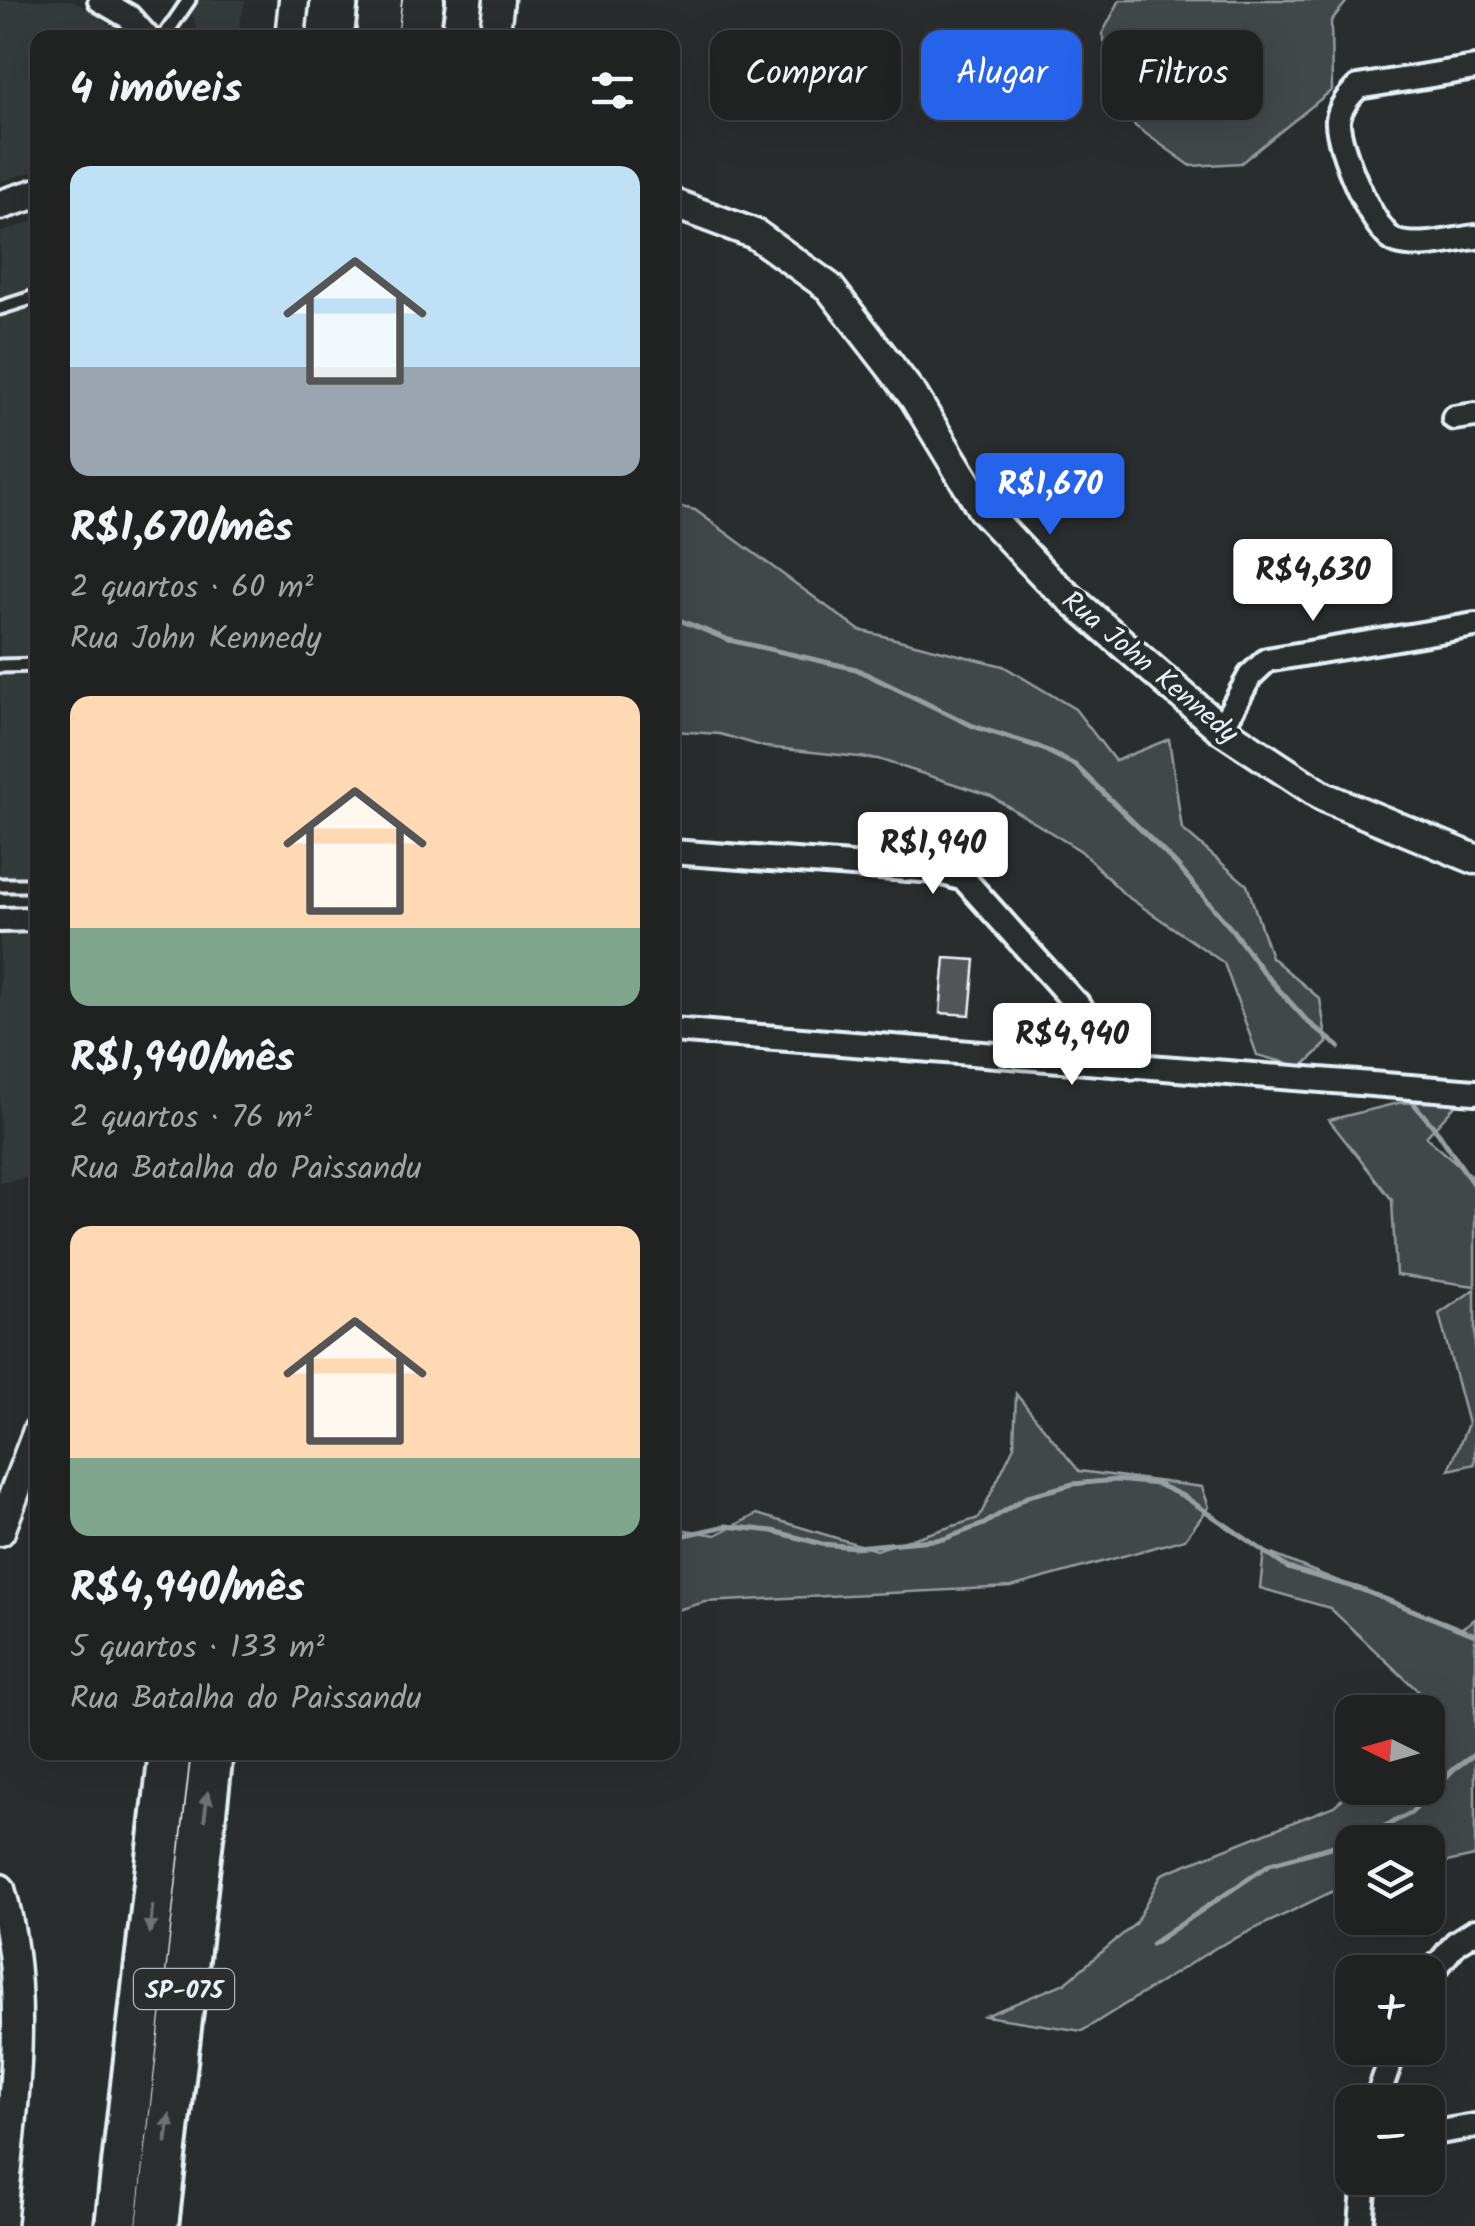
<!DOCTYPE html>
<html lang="pt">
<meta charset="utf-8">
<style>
body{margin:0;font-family:Kalam,sans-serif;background:#282a2a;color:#f1f3f6;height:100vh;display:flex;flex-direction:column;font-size:38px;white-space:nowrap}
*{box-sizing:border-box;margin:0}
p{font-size:32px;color:#a2a4a5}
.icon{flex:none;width:55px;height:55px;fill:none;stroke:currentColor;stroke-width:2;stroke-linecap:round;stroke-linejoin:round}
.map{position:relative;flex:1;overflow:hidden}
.details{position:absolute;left:30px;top:30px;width:650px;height:1730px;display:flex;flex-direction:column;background:#202222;border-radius:20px;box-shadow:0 10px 40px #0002,0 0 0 2px #3d3f40}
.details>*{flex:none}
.banner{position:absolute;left:710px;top:30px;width:615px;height:90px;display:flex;gap:20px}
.needle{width:65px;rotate:275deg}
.tools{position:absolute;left:1335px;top:1695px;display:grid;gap:20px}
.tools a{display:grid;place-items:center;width:110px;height:110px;border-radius:20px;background:#202222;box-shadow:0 10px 40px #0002,0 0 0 2px #3d3f40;font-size:50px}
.price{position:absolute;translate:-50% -85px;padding:0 22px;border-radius:10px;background:#fff;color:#222;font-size:32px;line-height:65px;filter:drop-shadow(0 2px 5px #0008)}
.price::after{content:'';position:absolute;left:50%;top:60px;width:30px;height:22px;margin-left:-15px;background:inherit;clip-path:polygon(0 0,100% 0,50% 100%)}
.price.selected{background:#2563eb;color:#fff}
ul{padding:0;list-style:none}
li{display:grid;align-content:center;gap:20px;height:530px;padding:0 40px}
li span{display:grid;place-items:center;height:310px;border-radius:20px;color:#555}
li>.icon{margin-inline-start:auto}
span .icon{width:180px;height:180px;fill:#fffc;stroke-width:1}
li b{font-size:42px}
h2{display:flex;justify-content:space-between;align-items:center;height:120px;padding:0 40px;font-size:42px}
.chip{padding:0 35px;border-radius:20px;background:#202222;box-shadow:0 10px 40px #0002,0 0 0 2px #3d3f40;font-size:35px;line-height:90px}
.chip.selected{background:#2563eb;color:#fff}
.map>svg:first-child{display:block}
</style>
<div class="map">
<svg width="1475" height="2226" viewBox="0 0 1475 2226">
<rect width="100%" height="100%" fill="#2a2d2e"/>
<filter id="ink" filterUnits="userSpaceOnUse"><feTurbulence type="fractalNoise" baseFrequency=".01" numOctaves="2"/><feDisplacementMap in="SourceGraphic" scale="20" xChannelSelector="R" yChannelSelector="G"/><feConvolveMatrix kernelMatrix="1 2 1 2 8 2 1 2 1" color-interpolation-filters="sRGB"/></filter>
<g filter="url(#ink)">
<g fill="#363a3b">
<path d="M0 0H73L127 37 38 38 37 170 0 182Z"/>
<path d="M169 0H245L237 37H198L194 18Z"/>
<path d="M37 219V897L0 895V233Z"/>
<path d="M18 929 37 931V1176L0 1183V931Z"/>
</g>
<g fill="#424648" stroke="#959ca0" stroke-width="2.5">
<path d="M1120 0H1348L1331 21 1332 90 1241 163 1191 166 1135 126 1102 34Z"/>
<path d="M672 505 695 510 859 630 1003 666 1075 709 1115 761 1169 739 1182 829 1247 885 1271 957 1320 999 1327 1043 1302 1067 1257 1055 1224 963 1125 895 1081 851 991 796 878 759 765 747 720 734 673 731Z"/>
<path d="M1459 1101 1426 1137 1475 1179V1286L1396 1275 1392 1200 1329 1120 1398 1103Z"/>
<path d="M1475 1289V1464L1449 1470 1468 1424 1439 1314Z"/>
<path d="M1016 1394 1079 1471 1202 1487 1209 1507 1185 1539 1011 1587 705 1602 673 1611V1528L716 1535 757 1514 876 1550 979 1518 1014 1446Z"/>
<path d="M1264 1551 1459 1630 1475 1619V1856L1428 1866V1842H1352V1882L1217 1947 1082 2031 985 2016 1065 1983 1135 1924 1162 1874 1334 1806 1355 1788H1428L1430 1702 1330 1608 1260 1588Z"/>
</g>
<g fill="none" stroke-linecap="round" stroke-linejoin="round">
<g stroke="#989fa3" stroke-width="5">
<path d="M672 617 729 640 856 669 973 726 1039 747 1075 765 1176 864 1233 931 1263 972 1307 1021 1339 1047"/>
<path d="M1415 1105 1438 1132 1475 1187"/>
<path d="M672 1538 726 1526 773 1531 822 1544 855 1547 944 1539 984 1524 1028 1496 1073 1484 1116 1480 1157 1484 1185 1497 1288 1568 1360 1589 1475 1635"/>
<path d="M1152 1944 1270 1864 1359 1839 1411 1813 1454 1769 1475 1754"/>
</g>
</g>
<path fill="#535759" stroke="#e8f1f8" stroke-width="2.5" d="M945 958 975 960 970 1015 940 1013Z"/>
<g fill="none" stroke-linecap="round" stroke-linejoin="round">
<defs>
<g id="service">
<path d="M163 38 189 0"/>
<path d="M0 308 38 296"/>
<path d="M0 666 38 665"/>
<path d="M0 885H38"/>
</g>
<g id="minor">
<path d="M100 0 129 17 148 38"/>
<path d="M1475 68 1358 87C1349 96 1340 106 1338 120 1336 144 1374 235 1397 242 1421 249 1452 240 1475 237"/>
<path d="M1454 418 1475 415"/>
<path d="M1221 729 1250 676 1267 660 1475 625"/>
<path d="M672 852 936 871 964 879 1133 1067"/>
<path d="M0 920 38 919"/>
<path d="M672 1030 1475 1092"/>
<path d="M1042 1056 1064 1034 1077 1003"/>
<path d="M1428 1977 1456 1943 1475 1931"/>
<path d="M1376 2102 1395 2048"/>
<path d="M1428 2134 1475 2126"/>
<path d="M1361 2226 1365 2178"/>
</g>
<g id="tertiary">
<path d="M290 38 294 0"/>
<path d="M494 38 499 0"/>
<path d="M672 203 755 234 829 287 914 397 982 509 1048 579 1221 729 1324 797 1475 859"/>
<path d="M0 205 38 193"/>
<path d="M0 1531 38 1431"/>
<path d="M0 1889C32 1997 11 2116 1 2226"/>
</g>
<g id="motorway">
<path d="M377 38 381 0"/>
<path d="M418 38 423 0"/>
<path d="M116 2226 170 1752"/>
<path d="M157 2226 212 1752"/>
</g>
</defs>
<use href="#service" stroke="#e8f1f8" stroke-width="19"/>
<use href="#minor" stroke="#e8f1f8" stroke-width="30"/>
<use href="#tertiary" stroke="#e8f1f8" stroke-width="35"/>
<use href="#motorway" stroke="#e8f1f8" stroke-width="48"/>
<use href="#service" stroke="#2a2d2e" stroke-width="11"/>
<use href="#minor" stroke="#2a2d2e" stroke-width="22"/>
<use href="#tertiary" stroke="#2a2d2e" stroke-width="28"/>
<use href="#motorway" stroke="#2a2d2e" stroke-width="40"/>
</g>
<defs><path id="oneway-solid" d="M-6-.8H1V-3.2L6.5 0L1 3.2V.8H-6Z" transform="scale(2.5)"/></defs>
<g fill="#6c7275">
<use href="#oneway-solid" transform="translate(206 1806) rotate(-83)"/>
<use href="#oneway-solid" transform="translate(151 1919) rotate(96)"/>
<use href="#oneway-solid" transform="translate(168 2129) rotate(-83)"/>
</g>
</g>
<g text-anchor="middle" stroke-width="8" stroke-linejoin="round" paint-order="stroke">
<rect fill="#2a2d2e" stroke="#afb6bb" stroke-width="2.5" x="134" y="1969" width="100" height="40" rx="8"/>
<g font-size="25" font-weight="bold" fill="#e8f1f8">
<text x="184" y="1998">SP-075</text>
</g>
<g font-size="28" fill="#e8f1f8" stroke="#2a2d2e">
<text transform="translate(1151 666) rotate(40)" y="10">Rua John Kennedy</text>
</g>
</g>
</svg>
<div class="tools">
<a><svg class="needle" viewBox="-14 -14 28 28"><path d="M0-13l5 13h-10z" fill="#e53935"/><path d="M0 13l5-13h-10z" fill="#a2a4a5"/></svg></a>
<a><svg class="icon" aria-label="layers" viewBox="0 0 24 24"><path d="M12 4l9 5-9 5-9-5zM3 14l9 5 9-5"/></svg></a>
<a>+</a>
<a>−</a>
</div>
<b class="price selected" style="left:1050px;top:538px">R$1,670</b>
<b class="price" style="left:1313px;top:624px">R$4,630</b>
<b class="price" style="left:933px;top:897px">R$1,940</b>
<b class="price" style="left:1072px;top:1088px">R$4,940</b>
<div class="banner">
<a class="chip">Comprar</a>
<a class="chip selected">Alugar</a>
<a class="chip">Filtros</a>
</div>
<section class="details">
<h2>4 imóveis<svg class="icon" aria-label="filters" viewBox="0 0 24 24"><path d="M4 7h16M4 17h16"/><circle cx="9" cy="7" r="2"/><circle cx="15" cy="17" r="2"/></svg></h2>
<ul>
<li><span style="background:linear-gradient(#bfe0f5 65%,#9aa5b1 0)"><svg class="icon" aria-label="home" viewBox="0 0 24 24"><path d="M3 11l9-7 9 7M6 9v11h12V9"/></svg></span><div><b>R$1,670/mês</b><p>2 quartos · 60 m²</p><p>Rua John Kennedy</p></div></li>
<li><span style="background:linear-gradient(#ffd9b3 75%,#7fa58c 0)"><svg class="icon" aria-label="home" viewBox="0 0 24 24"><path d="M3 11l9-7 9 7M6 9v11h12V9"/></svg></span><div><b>R$1,940/mês</b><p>2 quartos · 76 m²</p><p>Rua Batalha do Paissandu</p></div></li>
<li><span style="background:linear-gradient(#ffd9b3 75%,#7fa58c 0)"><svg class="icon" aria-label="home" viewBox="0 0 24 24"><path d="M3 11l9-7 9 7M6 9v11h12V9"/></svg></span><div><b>R$4,940/mês</b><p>5 quartos · 133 m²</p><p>Rua Batalha do Paissandu</p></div></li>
</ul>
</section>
</div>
